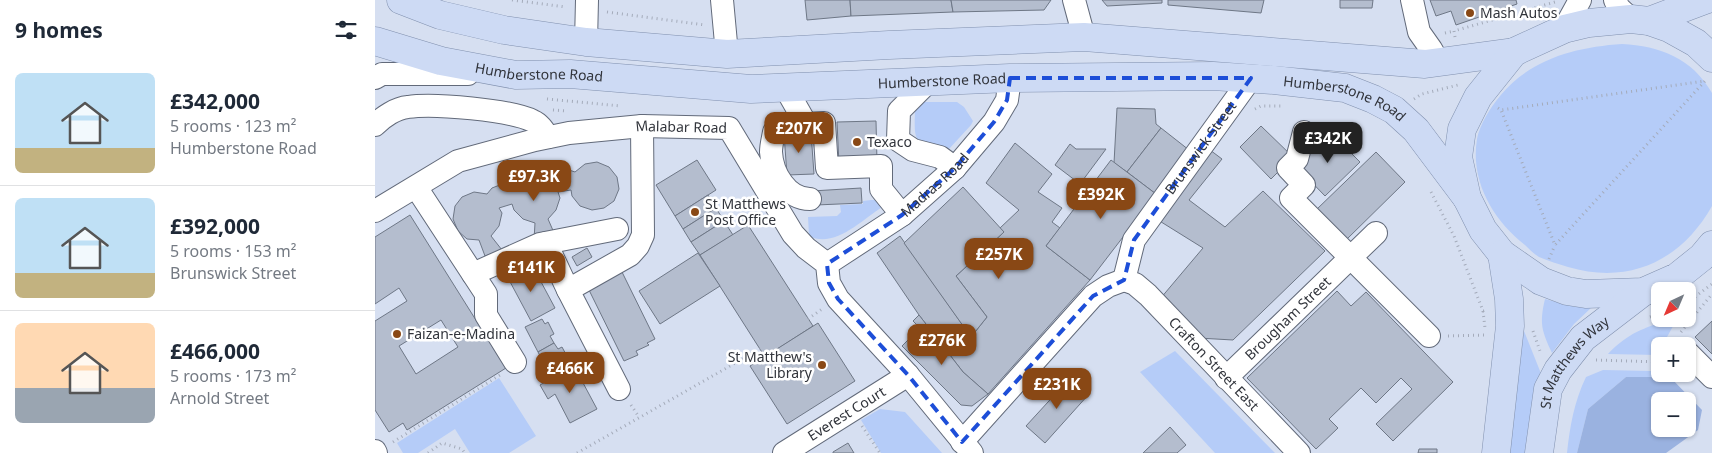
<!DOCTYPE html>
<meta charset="utf-8">
<style>
body{margin:0;font-family:"Noto Sans",sans-serif;background:#f6f6f7;color:#1f2937;height:100vh;display:flex;flex-direction:column;font-size:19px;white-space:nowrap}
*{box-sizing:border-box;margin:0}
p{font-size:16px;color:#747a83}
.icon{flex:none;width:28px;height:28px;fill:none;stroke:currentColor;stroke-width:2;stroke-linecap:round;stroke-linejoin:round}
.map{position:relative;flex:1;overflow:hidden}
.side{display:flex;flex-direction:column;background:#fff;width:375px}
.side>*{flex:none}
.needle{width:32px;rotate:224deg}
.tools{position:absolute;left:1276px;top:282px;display:grid;gap:10px}
.tools a{display:grid;place-items:center;width:45px;height:45px;border-radius:8px;background:#fff;box-shadow:0 1px 4px #0004;font-size:25px}
.price{position:absolute;translate:-50% -42px;padding:0 11px;border-radius:10px;background:#894815;color:#fff;font-size:16px;line-height:32px;filter:drop-shadow(0 1px 2px #0008)}
.price::after{content:'';position:absolute;left:50%;top:30px;width:15px;height:11px;margin-left:-8px;background:inherit;clip-path:polygon(0 0,100% 0,50% 100%)}
.price.selected{background:#222;color:#fff}
ul{padding:0;list-style:none}
li{display:flex;align-items:center;gap:15px;height:125px;padding:0 15px}
li+li{border-top:1px solid #e0e1e3}
li span{display:grid;place-items:center;flex:none;width:140px;height:100px;border-radius:8px;color:#555}
li>.icon{margin-inline-start:auto}
span .icon{width:60px;height:60px;fill:#fffc;stroke-width:1}
li b{font-size:21px}
h2{display:flex;justify-content:space-between;align-items:center;height:60px;padding:0 15px;font-size:21px}
main{display:flex;flex:1;min-height:0}
.map>svg:first-child{display:block}
</style>
<main>
<section class="side">
<h2>9 homes<svg class="icon" aria-label="filters" viewBox="0 0 24 24"><path d="M4 7h16M4 17h16"/><circle cx="9" cy="7" r="2"/><circle cx="15" cy="17" r="2"/></svg></h2>
<ul>
<li><span style="background:linear-gradient(#bfe0f5 75%,#c2b280 0)"><svg class="icon" aria-label="home" viewBox="0 0 24 24"><path d="M3 11l9-7 9 7M6 9v11h12V9"/></svg></span><div><b>£342,000</b><p>5 rooms · 123 m²</p><p>Humberstone Road</p></div></li>
<li><span style="background:linear-gradient(#bfe0f5 75%,#c2b280 0)"><svg class="icon" aria-label="home" viewBox="0 0 24 24"><path d="M3 11l9-7 9 7M6 9v11h12V9"/></svg></span><div><b>£392,000</b><p>5 rooms · 153 m²</p><p>Brunswick Street</p></div></li>
<li><span style="background:linear-gradient(#ffd9b3 65%,#9aa5b1 0)"><svg class="icon" aria-label="home" viewBox="0 0 24 24"><path d="M3 11l9-7 9 7M6 9v11h12V9"/></svg></span><div><b>£466,000</b><p>5 rooms · 173 m²</p><p>Arnold Street</p></div></li>
</ul>
</section>
<div class="map">
<svg width="1337" height="453" viewBox="0 0 1337 453">
<rect width="100%" height="100%" fill="#d6dff1"/>
<g fill="#b5ccf8">
<path d="M1247 44C1285 46 1317 58 1337 93V206C1306 261 1254 285 1193 267 1184 264 1173 261 1164 257 1159 254 1154 249 1150 245 1118 220 1095 181 1102 139 1105 124 1115 108 1125 96 1155 59 1201 47 1247 44Z"/>
<path d="M546 102H582L589 107 598 121 596 125 574 149C539 142 539 146 540 109Z"/>
<path d="M496 200H500L507 207C487 220 459 249 434 236L433 217 462 216 466 212 465 205 488 204V201Z"/>
<path d="M1170 299 1201 307H1217L1199 324 1177 353C1167 331 1164 324 1170 299Z"/>
<path d="M1295 319H1302L1287 346H1285L1283 355 1233 354C1254 332 1268 329 1295 319Z"/>
<path d="M1149 331 1167 376 1155 453H1132L1134 425Z"/>
<path d="M800 351 900 453H840L765 372Z"/>
<path d="M1228 370 1276 371 1295 377H1251L1213 409 1202 453H1192C1195 426 1199 402 1211 377Z"/>
<path d="M124 378 161 436 134 453H95L80 429 43 453H28L22 443Z"/>
<path d="M505 409 530 412 567 453H506L486 420Z"/>
</g>
<path fill="#9ab2e0" fill-rule="evenodd" d="M1251 377H1295L1327 410 1323 430 1291 453H1202L1213 409ZM1285 401H1312V429H1285Z"/>
<g fill="#b4bdce" stroke="#6e7786" fill-rule="evenodd">
<path d="M430 0H475L476 16 432 20Z"/>
<path d="M475 0H576L578 12 476 16Z"/>
<path d="M576 0H676L669 10 578 12Z"/>
<path d="M727 0H787V3L732 6Z"/>
<path d="M793 0H889L886 13 793 5Z"/>
<path d="M965 0H998L997 8H965Z"/>
<path d="M1055 0H1141L1142 4 1081 25 1076 11 1061 16Z"/>
<path d="M742 108 780 109 781 124 786 128 752 172 739 163Z"/>
<path d="M501 121 502 162 464 164 462 122Z"/>
<path d="M886 126 918 157 896 179 865 147Z"/>
<path d="M786 128 814 150 781 194 752 172Z"/>
<path d="M436 133 439 174 412 175 409 134Z"/>
<path d="M956 133 985 162 950 196 922 167Z"/>
<path d="M640 143 677 174 663 192 687 208 677 222 685 228 671 246 715 280 613 394 588 372 544 315 502 253 525 236 596 337 612 317 581 276 629 232 625 228 644 210 611 183Z"/>
<path d="M695 144 701 149H731L705 184 680 165Z"/>
<path d="M835 150 847 159 814 200 850 227 888 191 950 251 858 340 823 338 785 299 828 248 783 220Z"/>
<path d="M1001 152 1030 182 971 240 941 210Z"/>
<path d="M322 160 341 190 300 216 281 185Z"/>
<path d="M736 160 781 194 715 280 671 246Z"/>
<path d="M222 162 234 167 242 177 244 189 239 201 229 208 217 210 205 206 197 196 196 190 183 192 185 198 181 210 173 219 180 235 159 240 160 223 148 219 139 210 137 204 124 208 127 213 124 226 116 236 127 250 110 256 104 240 92 239 83 231 78 219 80 206 87 197 99 192 112 194 117 188 130 183 139 185 149 177 160 173 173 177 179 171 191 169 200 172 210 164Z"/>
<path d="M588 187 629 232 581 276 612 317 596 337 529 243Z"/>
<path d="M486 188 487 203 441 205V209H435L437 191Z"/>
<path d="M333 195 341 208 308 229 300 216Z"/>
<path d="M341 208 349 221 316 242 308 229Z"/>
<path d="M35 215 131 368 32 430 28 423 14 432 0 410V321L32 301 24 288 0 304V237ZM66 320 83 347 41 374 24 346Z"/>
<path d="M349 221 358 235 325 255 316 242Z"/>
<path d="M373 225 438 326 390 357 325 255Z"/>
<path d="M212 248 217 257 202 266 197 257Z"/>
<path d="M323 253 345 286 285 324 264 291Z"/>
<path d="M157 265 180 308 156 321 133 278Z"/>
<path d="M247 272 280 339 272 343 274 345 261 351 263 355 249 361 213 288Z"/>
<path d="M962 291 976 306 991 292 1078 382 1018 441 1001 424 1037 389 1026 378 1001 403 986 388 954 419 963 428 941 449 872 378Z"/>
<path d="M544 315 588 372 613 394 597 406 586 405 527 346 545 328 538 321Z"/>
<path d="M167 319 170 324 173 322 179 334 175 336 179 343 163 352 150 327Z"/>
<path d="M1337 321V354L1320 337Z"/>
<path d="M443 323 480 381 412 424 375 366Z"/>
<path d="M179 343 183 349 187 347 194 360 189 362 192 367 176 376 163 352Z"/>
<path d="M199 366 222 409 195 423 180 394 173 399 165 385Z"/>
<path d="M695 378 714 394 670 443 651 426Z"/>
<path d="M795 427 811 445 802 453H768Z"/>
<path d="M473 443 479 453H458V452Z"/>
<path d="M1044 449H1062V453H1043Z"/>
</g>
<g fill="none" stroke-linecap="round" stroke-linejoin="round">
<defs>
<g id="minor">
<path d="M347 0 352 54"/>
<path d="M699 0 709 37"/>
<path d="M1037 0 1044 32 1056 49 1064 63"/>
<path d="M1240 0 1244 8 1256 19"/>
<path d="M1189 29 1205 0"/>
<path d="M211 42 212 0"/>
<path d="M0 78 7 74H93"/>
<path d="M554 81 524 111 523 140 538 150 565 157 580 168"/>
<path d="M410 87 431 124 449 123 452 168 506 166V189L527 215"/>
<path d="M431 124 413 125 399 132C398 138 396 145 396 152 397 173 412 199 435 199"/>
<path d="M0 125C8 117 21 108 33 107 58 103 136 110 158 121 165 124 169 131 173 137"/>
<path d="M929 132 922 159 913 168 929 185 916 198 1054 336"/>
<path d="M41 187 111 294V315L140 362"/>
<path id="s1" d="M0 211 83 161 160 140 194 133 267 126 354 128 418 234 431 248 452 264 454 283 463 299 533 375 597 453"/>
<path d="M171 243 193 290"/>
<path id="s2" d="M452 264 527 215 580 168 619 122 632 100 635 78"/>
<path d="M98 274 165 244 242 229"/>
<path id="s3" d="M749 280 760 284 773 295 924 453"/>
<path id="s4" d="M749 280 759 240 876 78"/>
<path d="M1312 352 1337 377"/>
<path id="s5" d="M851 378 1001 233"/>
<path d="M244 389 193 290 255 255 263 246 268 235 267 126"/>
<path d="M587 442 718 296 733 286 749 280"/>
<path d="M0 451 1 453"/>
<path id="s6" d="M409 453 533 375"/>
</g>
<g id="major">
<path d="M26 0 65 15 129 30 211 42 352 54 514 45 709 37 1050 64 1139 52"/>
<path d="M1274 21 1330 0"/>
<path id="s7" d="M0 41 66 61 141 75 195 74 376 89 635 78 838 76 899 80 970 88 998 99 1019 110 1041 130 1092 198"/>
<path d="M1337 58 1321 43 1294 28 1274 21 1256 19 1214 23 1189 29 1139 52 1103 97 1087 129 1083 157 1092 198 1108 230 1127 254 1166 281 1192 291 1211 294 1268 292 1302 277 1327 257 1337 245"/>
<path d="M1121 453 1135 326 1134 299 1127 254"/>
<path id="s8" d="M1164 453 1173 389 1183 370 1208 338 1268 292"/>
</g>
</defs>
<use href="#minor" stroke="#626a7a" stroke-width="24"/>
<use href="#major" stroke="#8090ae" stroke-width="29"/>
<g stroke="#a4abba" stroke-width="3" stroke-dasharray="1 4" stroke-linecap="butt">
<path d="M137 0 191 7"/>
<path d="M232 12 330 25"/>
<path d="M1070 33 1079 31"/>
<path d="M1080 37 1079 31 1180 2"/>
<path d="M172 99 246 106"/>
<path d="M1039 99 1047 94 1083 85"/>
<path d="M1123 108 1126 110 1330 81 1180 245 1126 110"/>
<path d="M880 109 886 106H908"/>
<path d="M178 110 192 111"/>
<path d="M1056 192 1079 236 1108 311H1112"/>
<path d="M1174 259 1180 245"/>
<path d="M1312 303 1337 284"/>
<path d="M1108 311 1110 328"/>
<path d="M1275 317 1285 314"/>
<path d="M433 319 447 309"/>
<path d="M1158 331 1166 354"/>
<path d="M1306 332 1337 294"/>
<path d="M1073 336 1110 335V334"/>
<path d="M1221 360 1285 362"/>
<path d="M256 405 264 417"/>
<path d="M487 426 505 453"/>
<path d="M18 442 125 375"/>
<path d="M53 453 67 443 87 449 90 453"/>
<path d="M202 453 385 349"/>
</g>
<use href="#minor" stroke="#fff" stroke-width="22"/>
<use href="#major" stroke="#cddaf4" stroke-width="28"/>
</g>
<path fill="none" stroke="#1d4ed8" stroke-width="4" stroke-dasharray="10 6" stroke-linejoin="round" d="M635 78H876L759 240 749 280 718 296 587 442 533 375 463 299 454 283 452 264 527 215 580 168 619 122 632 100Z"/>
<g fill="#894815" stroke="#fff" stroke-width="2">
<circle cx="1095" cy="13" r="5"/>
<circle cx="482" cy="142" r="5"/>
<circle cx="320" cy="212" r="5"/>
<circle cx="22" cy="334" r="5"/>
<circle cx="447" cy="365" r="5"/>
</g>
<g text-anchor="middle" stroke-width="5" stroke-linejoin="round" paint-order="stroke">
<g font-size="14" fill="#31343b" stroke="#fff" text-anchor="start">
<text x="1105" y="18">Mash Autos</text>
<text x="492" y="147">Texaco</text>
<text x="330" y="209">St Matthews<tspan x="330" dy="16">Post Office</tspan></text>
<text x="32" y="339">Faizan-e-Madina</text>
<text x="437" y="362" text-anchor="end">St Matthew's<tspan x="437" dy="16">Library</tspan></text>
</g>
<g font-size="14" fill="#31343b" stroke="#fff">
<text dy="5" stroke="none"><textPath href="#s7" startOffset="168">Humberstone Road</textPath></text>
<text dy="5" stroke="none"><textPath href="#s7" startOffset="572">Humberstone Road</textPath></text>
<text dy="5" stroke="none"><textPath href="#s7" startOffset="978">Humberstone Road</textPath></text>
<text dy="5" stroke="none"><textPath href="#s1" startOffset="324">Malabar Road</textPath></text>
<text dy="5" stroke="none"><textPath href="#s4" startOffset="155">Brunswick Street</textPath></text>
<text dy="5" stroke="none"><textPath href="#s2" startOffset="134">Madras Road</textPath></text>
<text dy="5" stroke="none"><textPath href="#s5" startOffset="86">Brougham Street</textPath></text>
<text dy="5" stroke="none"><textPath href="#s3" startOffset="124">Crafton Street East</textPath></text>
<text dy="5" stroke="none"><textPath href="#s8" startOffset="101">St Matthews Way</textPath></text>
<text dy="5" stroke="none"><textPath href="#s6" startOffset="74">Everest Court</textPath></text>
</g>
</g>
</svg>
<div class="tools">
<a><svg class="needle" viewBox="-14 -14 28 28"><path d="M0-13l5 13h-10z" fill="#e53935"/><path d="M0 13l5-13h-10z" fill="#747a83"/></svg></a>
<a>+</a>
<a>−</a>
</div>
<b class="price" style="left:424px;top:154px">£207K</b>
<b class="price selected" style="left:953px;top:164px">£342K</b>
<b class="price" style="left:159px;top:202px">£97.3K</b>
<b class="price" style="left:726px;top:220px">£392K</b>
<b class="price" style="left:624px;top:280px">£257K</b>
<b class="price" style="left:156px;top:293px">£141K</b>
<b class="price" style="left:567px;top:366px">£276K</b>
<b class="price" style="left:195px;top:394px">£466K</b>
<b class="price" style="left:682px;top:410px">£231K</b>
</div>
</main>
